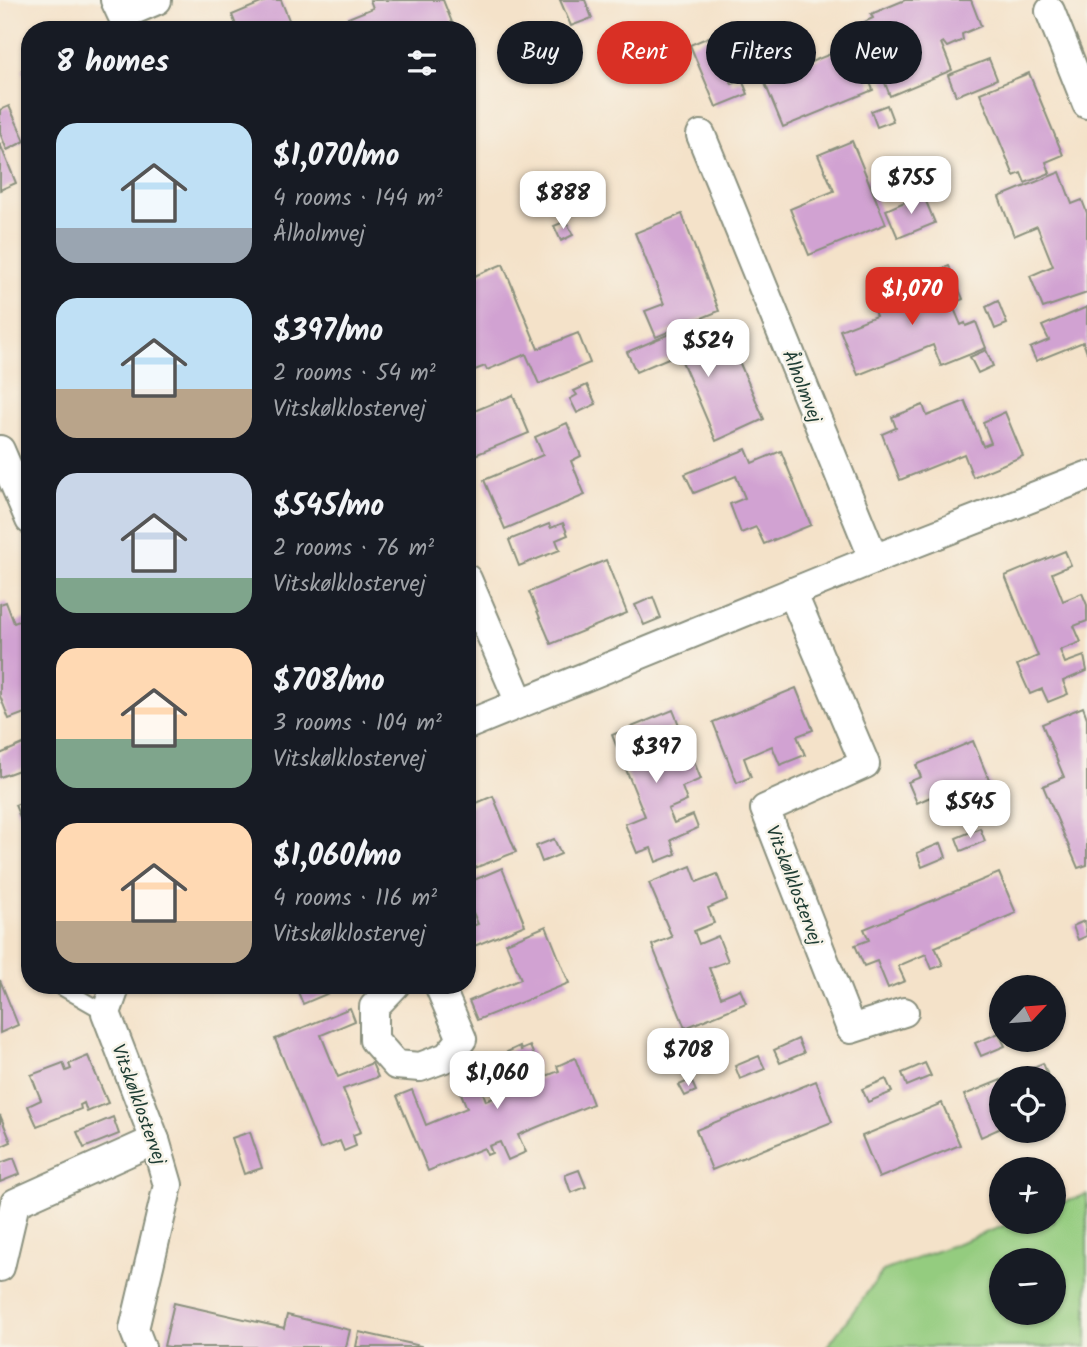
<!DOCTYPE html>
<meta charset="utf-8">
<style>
body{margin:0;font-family:Kalam,sans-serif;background:#242831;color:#f1f3f6;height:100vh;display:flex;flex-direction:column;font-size:26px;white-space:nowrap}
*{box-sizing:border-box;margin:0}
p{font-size:23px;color:#9ea1a6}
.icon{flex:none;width:38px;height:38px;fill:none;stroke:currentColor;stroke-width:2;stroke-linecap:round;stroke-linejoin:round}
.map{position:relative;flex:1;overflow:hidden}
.details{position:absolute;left:21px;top:21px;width:455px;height:973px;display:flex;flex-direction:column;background:#171b24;border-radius:28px;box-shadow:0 2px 5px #0004}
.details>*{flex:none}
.banner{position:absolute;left:497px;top:21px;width:485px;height:63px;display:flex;gap:14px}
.needle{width:46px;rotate:64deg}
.controls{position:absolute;left:989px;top:975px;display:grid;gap:14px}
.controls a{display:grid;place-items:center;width:77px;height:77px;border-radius:50%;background:#171b24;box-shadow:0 2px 5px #0004;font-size:35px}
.price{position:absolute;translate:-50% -60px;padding:0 16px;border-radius:14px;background:#fff;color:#222;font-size:23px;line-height:46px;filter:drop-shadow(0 2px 4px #0008)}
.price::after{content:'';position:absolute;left:50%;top:42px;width:21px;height:16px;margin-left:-10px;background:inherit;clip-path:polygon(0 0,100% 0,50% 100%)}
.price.selected{background:#d93025;color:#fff}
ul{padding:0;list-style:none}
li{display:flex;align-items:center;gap:21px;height:175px;padding:0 35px}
li span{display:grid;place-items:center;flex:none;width:196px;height:140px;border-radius:21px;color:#555}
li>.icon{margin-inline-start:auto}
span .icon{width:84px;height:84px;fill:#fffc;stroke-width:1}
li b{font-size:30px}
h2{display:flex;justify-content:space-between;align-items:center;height:84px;padding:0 35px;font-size:30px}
.pill{padding:0 24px;border-radius:32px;background:#171b24;box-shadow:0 2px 5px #0004;font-size:24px;line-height:63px}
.pill.selected{background:#d93025;color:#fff}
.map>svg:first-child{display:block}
</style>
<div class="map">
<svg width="1087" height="1347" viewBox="0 0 1087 1347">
<rect width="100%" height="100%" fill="#f7f3e8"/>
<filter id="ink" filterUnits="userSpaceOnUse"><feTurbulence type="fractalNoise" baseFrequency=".0143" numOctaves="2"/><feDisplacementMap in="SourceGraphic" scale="14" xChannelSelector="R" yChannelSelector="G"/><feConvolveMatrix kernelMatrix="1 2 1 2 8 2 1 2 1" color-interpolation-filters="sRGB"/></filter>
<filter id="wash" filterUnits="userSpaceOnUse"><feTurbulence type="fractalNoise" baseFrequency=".00686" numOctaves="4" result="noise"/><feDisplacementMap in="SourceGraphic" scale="28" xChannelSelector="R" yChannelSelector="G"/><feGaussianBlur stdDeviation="1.57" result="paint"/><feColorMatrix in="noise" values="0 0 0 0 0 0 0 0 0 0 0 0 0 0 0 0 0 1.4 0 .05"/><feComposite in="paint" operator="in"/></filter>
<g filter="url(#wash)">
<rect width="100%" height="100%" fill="#f4e2c9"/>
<path fill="#94cc7f" stroke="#5a845a" stroke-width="2" fill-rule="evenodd" d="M1087 1194V1347H827L883 1271 1014 1222H1054V1206ZM1001 1260H1054V1312H1001Z"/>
<g id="blocks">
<g fill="#d1a2d2">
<path d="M268 0H281L293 30H238L232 15Z"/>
<path d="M370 0H443L455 30H353L348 18 373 8Z"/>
<path d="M560 0H585L592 18 571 26Z"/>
<path d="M905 0H971L981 26 962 34 963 40 947 47 943 42 941 43 952 70 890 96 880 70 892 65 882 39 869 45 860 24 873 18 871 14Z"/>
<path d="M711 36 732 84 742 80 748 94 716 107 690 45Z"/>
<path d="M855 44 873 90 783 127 764 81Z"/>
<path d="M989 59 997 79 956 96 948 75Z"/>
<path d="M30 67V90L22 70Z"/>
<path d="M1029 73 1063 155 1046 162 1050 173 1025 183 1021 173 1014 176 980 93Z"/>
<path d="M887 105 893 121 877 127 871 111Z"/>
<path d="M9 106 25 141 7 150 0 133V110Z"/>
<path d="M852 141 886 224 809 255 790 209 834 191 818 155Z"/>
<path d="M0 144 16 183 0 190Z"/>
<path d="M1060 172 1072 204 1082 200 1087 213V293L1043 308 1030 276 1053 266 1037 226 1014 236 999 197Z"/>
<path d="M923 194 935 223 898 238 886 210Z"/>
<path d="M682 214 719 311 656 337 645 311 664 304 635 233Z"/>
<path d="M566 221 573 235 561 241 554 226Z"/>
<path d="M503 264 538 349 578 333 590 363 539 384 526 354 487 370 485 366 467 373V279Z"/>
<path d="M949 266 963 299 952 304 961 325 965 323 966 326 976 322 986 348 941 366 933 345 858 375 840 330 876 316 868 295 906 280 913 300 943 288 936 271Z"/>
<path d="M998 301 1007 324 995 329 986 307Z"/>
<path d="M1087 307V353L1083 342 1036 361 1030 348 1049 340 1042 326Z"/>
<path d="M688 326 699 351 729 338 764 419 716 441 681 359 683 358 680 353 636 372 627 352Z"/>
<path d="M986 350 993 366 978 373 970 357Z"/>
<path d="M587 385 596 404 577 413 570 399 577 395 574 391Z"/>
<path d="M513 395 529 433 475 455 467 437V414Z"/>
<path d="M965 401 983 446 991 443 983 422 1005 412 1023 456 973 477 964 454 900 480 882 434 896 428 892 417 923 405 927 416Z"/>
<path d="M567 423 581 456 571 461 585 495 505 529 484 480 543 455 535 437Z"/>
<path d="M746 449 752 463 781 451 811 525 764 544 756 527 741 533 730 504 745 498 736 476 694 493 685 474Z"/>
<path d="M563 523 568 535 556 540 560 550 519 566 509 540 549 524 551 528Z"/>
<path d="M1065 551 1071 565 1052 573 1063 601 1082 593 1087 605V621L1074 626 1081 642 1060 650 1065 663 1084 656 1087 671 1063 681 1068 694 1048 702 1042 689 1030 694 1017 665 1038 656 1005 576Z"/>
<path d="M606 560 627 613 551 644 529 592Z"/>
<path d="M653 597 661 618 644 625 635 605Z"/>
<path d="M6 602 14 623 27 618 30 626V711L9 719 0 696V604Z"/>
<path d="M796 688 813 730 797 736 805 755 780 765 772 746 744 758 751 777 737 783 713 722Z"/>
<path d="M1083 707 1087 718V865L1078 868 1043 786 1064 777 1042 724Z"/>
<path d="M673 710 679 725 659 733 671 760 690 752 701 779 682 787 687 801 668 809 674 823 693 815 698 828 671 840 676 854 656 862 651 848 637 853 625 824 645 816 612 735Z"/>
<path d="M30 741V766L0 777V754Z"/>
<path d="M973 741 998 802 984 807 976 788 947 800 955 818 941 824 930 797 917 803 908 782 921 777 916 765Z"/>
<path d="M493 796 516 852 467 871V807Z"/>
<path d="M30 799V841L15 805Z"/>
<path d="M980 828 985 841 961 851 956 838Z"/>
<path d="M554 839 561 854 542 862 536 846Z"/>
<path d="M941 843 946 857 922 867 917 853Z"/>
<path d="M691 866 697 882 717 874 727 900 708 908 714 923 694 931 699 944 718 936 728 961 709 968 721 997 740 989 746 1003 685 1028 652 945 672 937 649 883Z"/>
<path d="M502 868 525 925 467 949V928L478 924 467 899V883Z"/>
<path d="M999 873 1016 913 935 947 943 965 932 969 926 954 898 966 905 981 888 988 877 961 864 966 855 945 869 940 864 929Z"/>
<path d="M1084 921 1087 936 1078 940 1073 926Z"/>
<path d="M546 926 569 983 477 1020 469 1001 521 979 506 943Z"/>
<path d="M0 980 18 1025 0 1033Z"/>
<path d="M295 985H342L343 987 303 1004Z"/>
<path d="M350 1008 355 1021 321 1035 338 1077 372 1063 378 1077 343 1089 361 1132 353 1135 356 1146 344 1151 340 1141 320 1149 275 1039Z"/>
<path d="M999 1033 1005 1046 981 1056 975 1043Z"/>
<path d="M798 1039 804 1053 780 1063 774 1050Z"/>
<path d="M520 1046 521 1050 530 1046 538 1065 529 1069 534 1081 559 1071 557 1066 575 1058 593 1104 518 1135 526 1152 508 1160 500 1142 489 1146 492 1153 487 1155 484 1148 428 1171 397 1096 412 1090 426 1125 467 1108 453 1074 490 1063 497 1080 481 1087 486 1101 521 1087 507 1052Z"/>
<path d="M88 1056 108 1103 87 1112 84 1103 80 1105 81 1109 37 1126 28 1106 41 1100 31 1075 63 1063 66 1071 71 1069 69 1064Z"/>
<path d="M759 1056 765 1069 740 1079 735 1066Z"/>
<path d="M925 1063 931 1076 907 1086 902 1073Z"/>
<path d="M1043 1063 1049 1078H1007Z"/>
<path d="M886 1079 892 1092 868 1102 862 1089Z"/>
<path d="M691 1080 696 1091 685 1096 679 1085Z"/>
<path d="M1001 1080V1128L981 1137 964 1095Z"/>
<path d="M816 1081 832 1122 712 1170 696 1130Z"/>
<path d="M942 1103 960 1145 879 1178 862 1136Z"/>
<path d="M0 1115 11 1142 0 1147Z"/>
<path d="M113 1117 119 1134 84 1148 77 1132Z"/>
<path d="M250 1132 262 1168 244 1174 232 1138Z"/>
<path d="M14 1158 20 1174 0 1182V1163Z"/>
<path d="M579 1170 586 1187 571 1193 565 1175Z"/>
<path d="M174 1303 284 1328 287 1315 350 1330 346 1347H170L164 1346Z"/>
<path d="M359 1332 421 1346V1347H356Z"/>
</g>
</g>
</g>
<g filter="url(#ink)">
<use href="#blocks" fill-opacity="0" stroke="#8a907e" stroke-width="2"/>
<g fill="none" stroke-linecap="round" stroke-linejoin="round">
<defs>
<path id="lane" d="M57 985 106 1013"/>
<g id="street">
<path d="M115 0 122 15 157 0"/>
<path d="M1050 11 1087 104"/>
<path d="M701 135 874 559"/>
<path d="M0 450 30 520"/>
<path d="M467 579 520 703"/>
<path d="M792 592 865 764 765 809 851 1029 904 1012"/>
<path d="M467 725 874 559 1087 476"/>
<path d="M116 985 106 1013 155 1140 168 1185 134 1329 141 1347"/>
<path d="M395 985 374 1007V1040L396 1065 420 1067 447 1057 462 1039 439 985"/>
<path d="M0 1267 15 1203 155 1140"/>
</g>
</defs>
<use href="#lane" stroke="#8a907e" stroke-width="18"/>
<use href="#street" stroke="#8a907e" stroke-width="32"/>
<use href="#lane" stroke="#fff" stroke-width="14"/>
<use href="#street" stroke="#fff" stroke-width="28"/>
</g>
</g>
<g text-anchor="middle" stroke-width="5" stroke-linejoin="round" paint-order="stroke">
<g font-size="19" fill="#1f3d34" stroke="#f7f3e8">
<text transform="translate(803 386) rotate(68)" y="7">Ålholmvej</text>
<text transform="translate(795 885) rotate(69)" y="7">Vitskølklostervej</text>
<text transform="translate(140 1104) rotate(70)" y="7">Vitskølklostervej</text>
</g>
</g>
</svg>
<div class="controls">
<a><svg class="needle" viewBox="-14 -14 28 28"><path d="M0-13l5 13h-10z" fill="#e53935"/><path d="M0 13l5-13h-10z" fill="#9ea1a6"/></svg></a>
<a><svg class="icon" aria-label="locate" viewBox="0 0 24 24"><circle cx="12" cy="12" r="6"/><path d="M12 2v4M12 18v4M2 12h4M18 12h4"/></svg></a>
<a>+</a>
<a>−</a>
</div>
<b class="price" style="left:911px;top:216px">$755</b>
<b class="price" style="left:563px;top:231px">$888</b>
<b class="price selected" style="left:912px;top:327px">$1,070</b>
<b class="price" style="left:708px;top:379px">$524</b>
<b class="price" style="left:656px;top:785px">$397</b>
<b class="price" style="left:970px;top:840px">$545</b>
<b class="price" style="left:688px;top:1088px">$708</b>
<b class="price" style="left:497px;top:1111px">$1,060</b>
<div class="banner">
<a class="pill">Buy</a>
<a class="pill selected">Rent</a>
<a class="pill">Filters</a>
<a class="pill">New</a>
</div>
<section class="details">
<h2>8 homes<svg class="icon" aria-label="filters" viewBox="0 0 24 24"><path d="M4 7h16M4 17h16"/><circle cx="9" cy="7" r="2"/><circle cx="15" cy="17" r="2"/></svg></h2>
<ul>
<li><span style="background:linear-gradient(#bfe0f5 75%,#9aa5b1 0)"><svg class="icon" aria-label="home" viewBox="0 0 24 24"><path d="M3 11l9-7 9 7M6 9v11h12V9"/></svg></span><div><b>$1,070/mo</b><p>4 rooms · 144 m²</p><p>Ålholmvej</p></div></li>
<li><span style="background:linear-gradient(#bfe0f5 65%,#b9a48a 0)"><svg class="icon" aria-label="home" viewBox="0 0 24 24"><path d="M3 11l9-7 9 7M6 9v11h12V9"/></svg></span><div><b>$397/mo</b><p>2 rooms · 54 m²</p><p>Vitskølklostervej</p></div></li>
<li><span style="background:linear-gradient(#c9d6e8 75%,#7fa58c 0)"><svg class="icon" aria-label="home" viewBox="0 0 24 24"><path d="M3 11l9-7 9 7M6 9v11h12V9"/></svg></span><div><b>$545/mo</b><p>2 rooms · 76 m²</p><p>Vitskølklostervej</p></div></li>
<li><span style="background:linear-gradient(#ffd9b3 65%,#7fa58c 0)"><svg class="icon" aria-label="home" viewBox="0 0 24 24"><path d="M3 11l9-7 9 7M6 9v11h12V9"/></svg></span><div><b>$708/mo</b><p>3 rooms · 104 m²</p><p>Vitskølklostervej</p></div></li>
<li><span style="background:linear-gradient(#ffd9b3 70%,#b9a48a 0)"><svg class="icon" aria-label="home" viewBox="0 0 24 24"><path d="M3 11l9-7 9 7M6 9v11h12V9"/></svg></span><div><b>$1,060/mo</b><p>4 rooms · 116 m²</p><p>Vitskølklostervej</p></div></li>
</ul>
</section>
</div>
